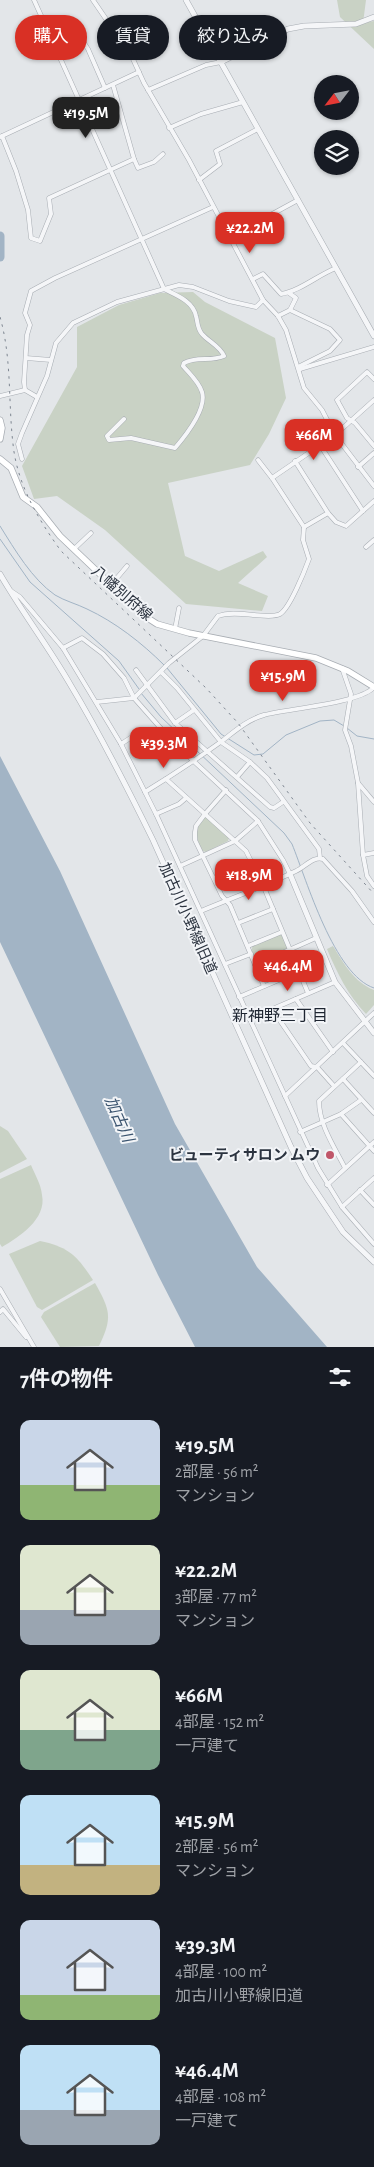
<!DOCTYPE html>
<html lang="ja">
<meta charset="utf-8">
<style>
body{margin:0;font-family:"Alegreya Sans","Noto Sans JP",sans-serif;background:#242831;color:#f1f3f6;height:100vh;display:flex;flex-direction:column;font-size:19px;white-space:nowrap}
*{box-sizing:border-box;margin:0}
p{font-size:16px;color:#9ea1a6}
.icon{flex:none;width:28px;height:28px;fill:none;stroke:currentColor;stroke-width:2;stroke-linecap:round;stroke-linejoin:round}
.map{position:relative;height:1347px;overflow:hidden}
.side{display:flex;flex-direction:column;background:#171b24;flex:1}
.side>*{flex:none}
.hud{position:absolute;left:15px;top:15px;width:345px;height:45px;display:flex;gap:10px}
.needle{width:32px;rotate:238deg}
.fabs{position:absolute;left:314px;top:75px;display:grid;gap:10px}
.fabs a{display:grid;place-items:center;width:45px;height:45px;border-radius:50%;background:#171b24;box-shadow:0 1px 4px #0004;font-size:25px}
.price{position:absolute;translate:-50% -42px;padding:0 11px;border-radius:10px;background:#d93025;color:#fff;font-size:16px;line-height:32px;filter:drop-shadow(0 1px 2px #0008)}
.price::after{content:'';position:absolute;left:50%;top:30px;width:15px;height:11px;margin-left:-8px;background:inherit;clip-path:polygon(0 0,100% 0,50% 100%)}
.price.selected{background:#222;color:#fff}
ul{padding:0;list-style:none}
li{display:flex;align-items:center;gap:15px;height:125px;padding:0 20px}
li span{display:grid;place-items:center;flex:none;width:140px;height:100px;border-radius:10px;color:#555}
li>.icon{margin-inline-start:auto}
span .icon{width:60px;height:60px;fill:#fffc;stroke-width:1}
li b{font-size:21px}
h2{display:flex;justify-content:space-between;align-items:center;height:60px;padding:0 20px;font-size:21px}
.chip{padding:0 18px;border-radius:22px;background:#171b24;box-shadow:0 1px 4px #0004;font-size:18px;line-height:45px}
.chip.selected{background:#d93025;color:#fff}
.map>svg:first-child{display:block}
</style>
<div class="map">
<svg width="374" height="1347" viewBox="0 0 374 1347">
<rect width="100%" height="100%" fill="#e3e6e9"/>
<g fill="#c9d2c5">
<path d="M337 0H366L363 23 374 21V49L340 17Z"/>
<path d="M193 292 205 302 275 338 286 398 269 434 250 465 168 483 185 556 219 571 263 551 267 557 238 583 268 596 262 611 186 604 105 530 57 496 34 499 22 466 77 367V327L119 305 160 293Z"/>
<path d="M203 818H207L229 838 228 841 206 852 202 851C196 838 194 829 203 818Z"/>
<path d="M281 934H283L288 946 286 949 259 960 256 958 251 951 253 945Z"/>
<path d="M333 946C344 964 354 982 374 990V1005L366 1014C348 995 337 973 327 949Z"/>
<path d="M0 1126 8 1131 27 1159 0 1173Z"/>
<path d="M31 1165C35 1175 41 1184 42 1195 47 1219 19 1237 2 1247L0 1244V1179Z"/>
<path d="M40 1241C69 1247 77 1256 93 1280L42 1310 37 1307 9 1254Z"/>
<path d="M95 1283C110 1310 113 1317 99 1346L60 1347 41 1317 44 1312Z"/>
</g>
<path fill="#a2b4c5" d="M0 756 60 871 175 1124 257 1267 327 1347H195L158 1275 0 942Z"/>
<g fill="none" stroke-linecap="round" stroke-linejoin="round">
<g stroke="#a2b4c5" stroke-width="1">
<path d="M0 526C15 550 32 579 55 595 65 601 77 604 87 609 115 622 142 643 164 665"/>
<path d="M0 539 30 582 119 661 139 689"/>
<path d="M167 668 221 734 254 755 263 754 286 735 320 721 334 720 344 726"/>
<path d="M141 693 161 717 284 833 292 844C307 881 334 975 374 988"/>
<path d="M347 728 357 736 374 739"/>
</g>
<path stroke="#a2b4c5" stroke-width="9" d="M0 236V257"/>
<defs>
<g id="minor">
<path d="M34 0 164 289C176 295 193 301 196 316 198 323 197 328 202 334 209 342 220 346 224 356 211 362 197 356 184 363L183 366C190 374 199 382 202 392 207 408 186 435 175 448L131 438 109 440 107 436 124 419"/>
<path d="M93 0 132 57 144 83 189 160 263 300 278 316 286 330 304 388 322 410 335 435 374 486"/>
<path d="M69 20 88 49 105 88"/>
<path d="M148 90 206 65 221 62"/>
<path d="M169 128 201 114 243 102"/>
<path d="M2 136 16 171 28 210 31 238 40 241 51 214 49 198 134 159 113 85"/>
<path d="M0 137 139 72"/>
<path d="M134 159 138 168 154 162 163 154"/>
<path d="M199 180 220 164 216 151 258 129"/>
<path d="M230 237 298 200"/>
<path d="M253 279 263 274 281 294C300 291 318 275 336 268"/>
<path d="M290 310 330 329 340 340 330 351 300 366V369"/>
<path d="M278 316 290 310 296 298 289 293"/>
<path d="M26 358 51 360"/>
<path d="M300 369 374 347"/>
<path d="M374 379 367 372 337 400 347 418 355 423 374 446"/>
<path d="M0 396 25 390"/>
<path d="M37 397 25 390 24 382 27 335 30 325 25 313 31 291 55 278 213 207"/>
<path d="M320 445 363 511"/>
<path d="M22 459 18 444 22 433 47 376 56 343 73 323 117 302 179 285 193 287 229 301 256 307 263 300"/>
<path d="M258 460 272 478"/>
<path d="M295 461 328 513 304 527"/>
<path d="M358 467 374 453"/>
<path d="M328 513 336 522 346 526 374 501"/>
<path d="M366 547 374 540"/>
<path d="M74 549 91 533"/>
<path d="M111 585 127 566"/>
<path d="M11 591 20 597 63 648 121 744 156 814 318 1168 342 1207 374 1244"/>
<path d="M175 629 179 608"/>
<path d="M63 648 82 638 103 654 124 678 134 698 172 741 258 821 283 860 290 874"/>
<path d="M342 668 351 694 345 730 351 746 358 783 363 855 374 853"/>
<path d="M136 670 175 723 270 807 274 808 283 802"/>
<path d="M161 672 177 688 221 742 250 762 267 778 319 849 320 858"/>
<path d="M97 702 134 698 169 663 203 636 218 616C229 612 242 614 253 615 261 615 272 618 280 614 290 608 305 570 309 559L303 540 304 527 272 478 335 435 374 400"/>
<path d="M175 723 194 710"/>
<path d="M121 744 135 735 139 736 149 753 154 754 172 741"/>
<path d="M237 777 250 762"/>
<path d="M166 779 246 851 263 885 308 993"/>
<path d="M358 783 374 802"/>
<path d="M226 790 205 814 196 826 195 832V840L222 896 230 905 264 986"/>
<path d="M145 792C171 776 197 759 222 741 235 731 247 720 264 715 286 709 361 703 374 687"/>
<path d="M156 814 179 804 186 798"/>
<path d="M363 855 367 876 374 886"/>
<path d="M180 866 235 841 258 821"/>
<path d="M214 878 251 861"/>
<path d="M201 911C232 898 265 886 296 871 305 867 313 856 323 859L352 891 374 922"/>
<path d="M238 923 273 909"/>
<path d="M248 946 282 932"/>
<path d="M225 964 251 954"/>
<path d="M255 965 316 938"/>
<path d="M239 997 300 971"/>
<path d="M296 999 333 1052"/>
<path d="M272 1009 311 1066 317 1067 334 1086"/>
<path d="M249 1019 335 982"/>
<path d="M343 1043 374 1076"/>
<path d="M343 1079 374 1113"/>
<path d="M285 1096 374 1013"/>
<path d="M341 1114 374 1151"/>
<path d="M300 1132 341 1114 361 1100"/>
<path d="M345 1168C335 1148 319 1125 319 1101L361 1062"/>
<path d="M327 1185 374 1142"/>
<path d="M360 1190 374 1205"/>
<path d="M342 1207 374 1178"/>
<path d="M0 1289 34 1347"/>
<path d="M0 1312 3 1309 26 1337"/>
</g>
<g id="tertiary">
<path d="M186 0 374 336"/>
<path d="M221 62 288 29 304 26 356 24 374 17"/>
<path d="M0 574C22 612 48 646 70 684 100 734 127 787 153 840L291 1147 307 1178 343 1232 374 1262"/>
<path d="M290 874 335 982 374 1033"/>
</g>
<g id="secondary">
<path d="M0 420 2 428 0 439"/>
<path d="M0 459 11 468 23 497 37 507 60 536 143 615 157 624 189 633 316 658 348 671 374 687"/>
</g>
</defs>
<use href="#minor" stroke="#a8adb3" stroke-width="5"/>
<use href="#tertiary" stroke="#a8adb3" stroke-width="6"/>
<use href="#secondary" stroke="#a8adb3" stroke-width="7"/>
<use href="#minor" stroke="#f5f6f8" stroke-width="4"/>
<use href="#tertiary" stroke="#f5f6f8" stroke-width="5"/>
<use href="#secondary" stroke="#fff" stroke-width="5.5"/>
<path stroke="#7e8691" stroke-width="1" stroke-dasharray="2.5 5" stroke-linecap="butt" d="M0 317C12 359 8 401 13 444 17 484 38 519 61 551L206 688 238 723 310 823 374 894"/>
</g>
<circle fill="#c05669" stroke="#f2f4f7" stroke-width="2" cx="330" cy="1155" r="5"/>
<g text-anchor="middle" stroke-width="4" stroke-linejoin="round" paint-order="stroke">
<g font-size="15" fill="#2c3440" stroke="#f2f4f7">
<text transform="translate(122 593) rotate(41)" y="5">八幡別府線</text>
<text transform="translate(188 918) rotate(66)" y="5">加古川小野線旧道</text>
</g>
<g font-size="15" font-weight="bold" fill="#2c3440" stroke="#f2f4f7" text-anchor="end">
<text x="320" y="1160">ビューティサロン ムウ</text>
</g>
<g font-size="16" fill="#1e2531" stroke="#f2f4f7">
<text x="280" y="1021">新神野三丁目</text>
</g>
<g font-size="16" font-style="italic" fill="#3b546f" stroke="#f2f4f7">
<text transform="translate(120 1119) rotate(66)" y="6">加古川</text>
</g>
</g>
</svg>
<div class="fabs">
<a><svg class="needle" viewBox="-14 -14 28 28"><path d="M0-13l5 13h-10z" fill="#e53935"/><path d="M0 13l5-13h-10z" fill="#9ea1a6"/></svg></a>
<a><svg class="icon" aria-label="layers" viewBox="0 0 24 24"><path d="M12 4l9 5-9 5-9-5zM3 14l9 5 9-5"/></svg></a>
</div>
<b class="price selected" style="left:86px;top:139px">¥19.5M</b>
<b class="price" style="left:250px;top:254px">¥22.2M</b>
<b class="price" style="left:314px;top:461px">¥66M</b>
<b class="price" style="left:283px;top:702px">¥15.9M</b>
<b class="price" style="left:164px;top:769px">¥39.3M</b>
<b class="price" style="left:249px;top:901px">¥18.9M</b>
<b class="price" style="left:288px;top:992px">¥46.4M</b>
<div class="hud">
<a class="chip selected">購入</a>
<a class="chip">賃貸</a>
<a class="chip">絞り込み</a>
</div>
</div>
<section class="side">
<h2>7件の物件<svg class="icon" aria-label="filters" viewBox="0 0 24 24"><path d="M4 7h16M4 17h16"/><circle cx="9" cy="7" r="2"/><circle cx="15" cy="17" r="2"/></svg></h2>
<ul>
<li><span style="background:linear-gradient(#c9d6e8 65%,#8fb573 0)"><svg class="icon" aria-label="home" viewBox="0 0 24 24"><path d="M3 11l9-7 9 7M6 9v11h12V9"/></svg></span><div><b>¥19.5M</b><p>2部屋 · 56 m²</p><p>マンション</p></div></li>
<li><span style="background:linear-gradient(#dfe7d0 65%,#9aa5b1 0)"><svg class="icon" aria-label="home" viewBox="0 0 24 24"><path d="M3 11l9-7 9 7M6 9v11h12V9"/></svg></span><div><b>¥22.2M</b><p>3部屋 · 77 m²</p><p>マンション</p></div></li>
<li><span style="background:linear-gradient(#dfe7d0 60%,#7fa58c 0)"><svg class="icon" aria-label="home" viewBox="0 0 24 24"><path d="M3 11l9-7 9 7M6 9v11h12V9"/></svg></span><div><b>¥66M</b><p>4部屋 · 152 m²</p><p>一戸建て</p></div></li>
<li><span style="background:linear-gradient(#bfe0f5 70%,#c2b280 0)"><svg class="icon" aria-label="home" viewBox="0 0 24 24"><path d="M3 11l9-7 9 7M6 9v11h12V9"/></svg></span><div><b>¥15.9M</b><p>2部屋 · 56 m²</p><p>マンション</p></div></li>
<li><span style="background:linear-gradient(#c9d6e8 75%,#8fb573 0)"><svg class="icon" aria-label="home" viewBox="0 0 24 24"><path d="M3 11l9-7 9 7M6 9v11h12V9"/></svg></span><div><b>¥39.3M</b><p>4部屋 · 100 m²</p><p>加古川小野線旧道</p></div></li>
<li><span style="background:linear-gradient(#bfe0f5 65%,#9aa5b1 0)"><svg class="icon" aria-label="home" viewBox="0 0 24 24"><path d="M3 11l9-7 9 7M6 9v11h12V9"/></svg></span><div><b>¥46.4M</b><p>4部屋 · 108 m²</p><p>一戸建て</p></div></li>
</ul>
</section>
